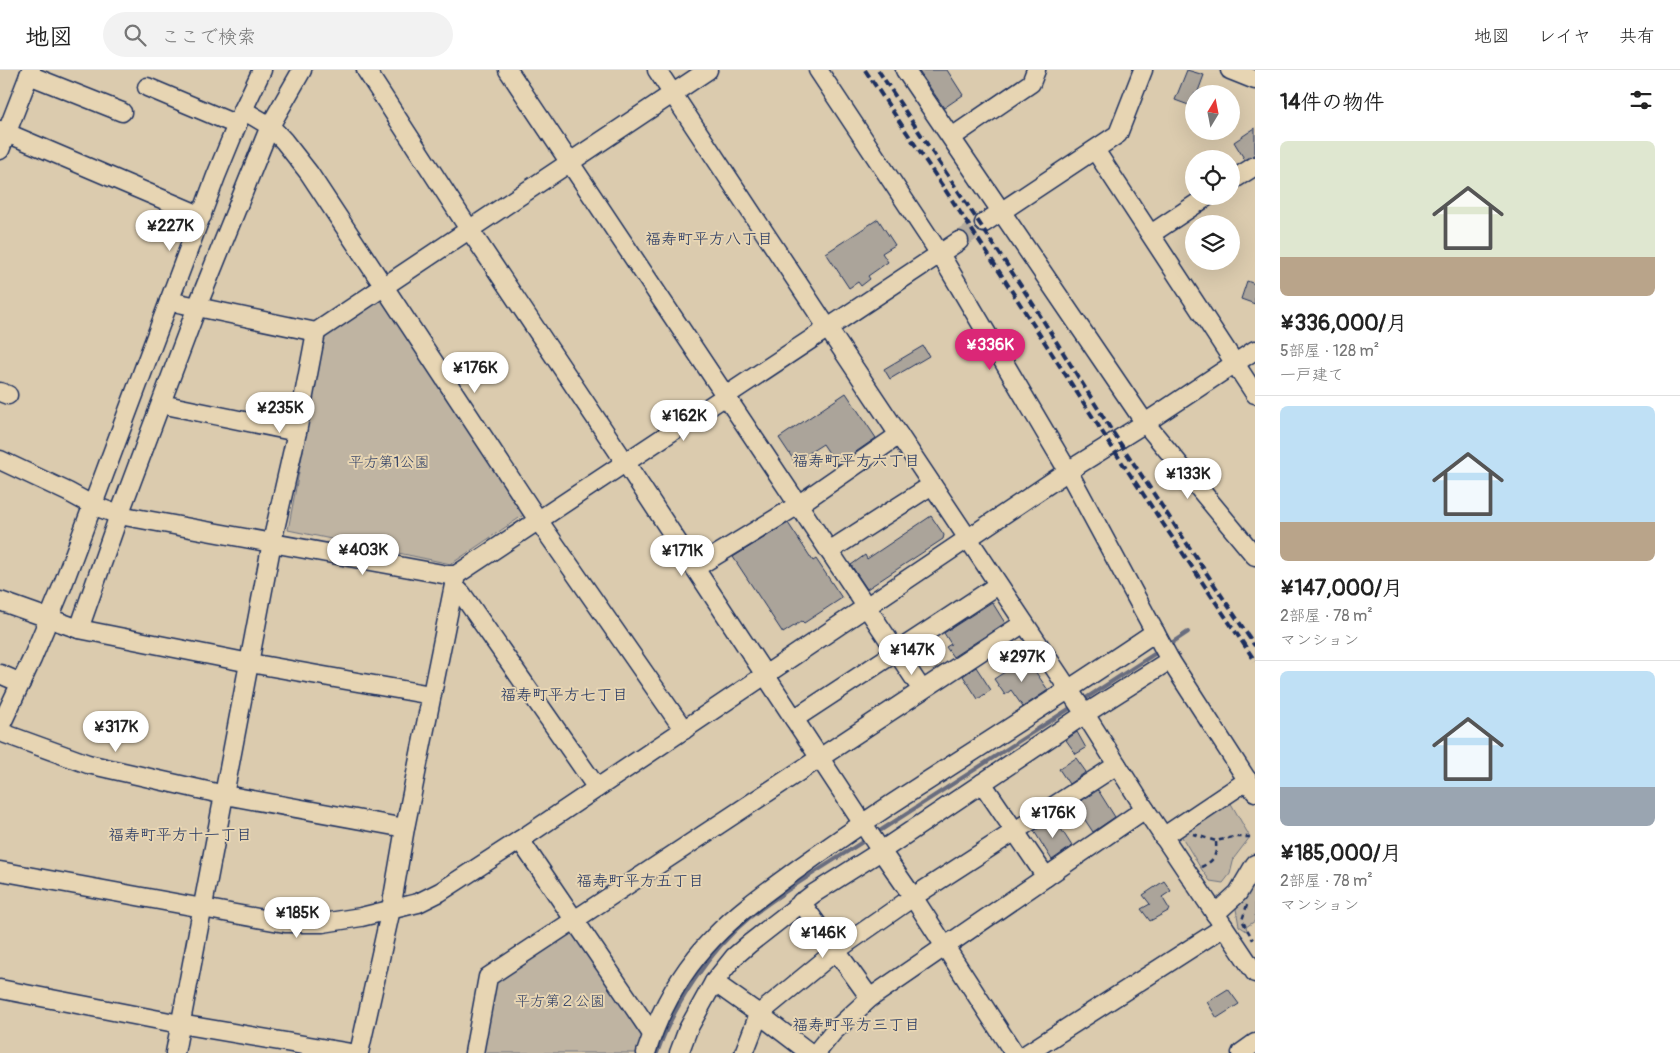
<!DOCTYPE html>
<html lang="ja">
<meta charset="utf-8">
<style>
body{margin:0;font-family:Pangolin,"Klee One",sans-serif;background:#f2f2f2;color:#222;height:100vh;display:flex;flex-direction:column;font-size:19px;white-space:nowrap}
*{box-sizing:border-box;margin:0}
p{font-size:16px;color:#767676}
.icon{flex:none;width:28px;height:28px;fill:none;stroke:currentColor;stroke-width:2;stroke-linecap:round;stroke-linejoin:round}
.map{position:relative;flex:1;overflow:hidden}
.panel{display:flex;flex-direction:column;background:#fff;width:425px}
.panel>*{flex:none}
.needle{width:32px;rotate:10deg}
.fabs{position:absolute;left:1185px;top:15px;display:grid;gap:10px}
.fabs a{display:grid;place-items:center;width:55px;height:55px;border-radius:50%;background:#fff;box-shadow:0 5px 20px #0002;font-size:25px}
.price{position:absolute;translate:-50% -42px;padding:0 11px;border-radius:18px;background:#fff;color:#222;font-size:16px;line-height:32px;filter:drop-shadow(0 1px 2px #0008)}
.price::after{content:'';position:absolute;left:50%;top:30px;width:15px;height:11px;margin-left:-8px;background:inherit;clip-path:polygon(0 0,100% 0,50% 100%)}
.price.current{background:#db2777;color:#fff}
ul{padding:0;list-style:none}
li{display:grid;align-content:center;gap:10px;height:265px;padding:0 25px}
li+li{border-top:1px solid #e0e0e0}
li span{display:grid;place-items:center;height:155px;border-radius:8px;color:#555}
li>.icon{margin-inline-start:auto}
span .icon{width:90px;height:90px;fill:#fffc;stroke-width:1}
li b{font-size:21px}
h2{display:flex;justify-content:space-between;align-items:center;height:60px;padding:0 25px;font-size:21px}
header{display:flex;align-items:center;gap:30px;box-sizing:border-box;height:70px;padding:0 25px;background:#fff;border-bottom:1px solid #e0e0e0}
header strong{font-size:24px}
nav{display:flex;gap:28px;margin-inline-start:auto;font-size:18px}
.search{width:350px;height:45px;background:#f2f2f2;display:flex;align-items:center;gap:12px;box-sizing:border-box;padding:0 18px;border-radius:28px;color:#767676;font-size:19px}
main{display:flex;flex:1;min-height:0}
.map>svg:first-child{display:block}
</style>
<header>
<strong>地図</strong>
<div class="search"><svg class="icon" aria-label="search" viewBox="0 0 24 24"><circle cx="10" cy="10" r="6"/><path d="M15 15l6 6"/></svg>ここで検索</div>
<nav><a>地図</a><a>レイヤ</a><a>共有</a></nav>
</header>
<main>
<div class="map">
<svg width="1255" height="983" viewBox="0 0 1255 983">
<rect width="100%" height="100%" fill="#dbcbae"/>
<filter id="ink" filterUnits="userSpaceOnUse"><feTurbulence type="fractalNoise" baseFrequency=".02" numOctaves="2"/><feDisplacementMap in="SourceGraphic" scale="10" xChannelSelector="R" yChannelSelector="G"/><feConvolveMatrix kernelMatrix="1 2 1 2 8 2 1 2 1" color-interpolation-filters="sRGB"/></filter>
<g filter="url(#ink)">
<g fill="#bfb4a2" stroke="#6d7280">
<path d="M383 225 528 442 451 494 288 460 325 265Z"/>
<path d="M1229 730 1250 767 1234 788 1230 804 1223 813 1210 811 1200 797 1179 762Z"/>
<path d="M1255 800V851L1246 857 1248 862 1239 856 1236 839Z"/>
<path d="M574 859 647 964 640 983H482L496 910Z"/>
</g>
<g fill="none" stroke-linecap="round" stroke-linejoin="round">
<g stroke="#676c7e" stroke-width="4">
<path d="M1167 576 1188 562"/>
<path d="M1083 630 1159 581"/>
<path d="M875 764 1075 635"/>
<path d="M657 983C674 935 709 881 749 848 786 819 827 795 867 769"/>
</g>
</g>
<g fill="#aba49a" stroke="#1b2f5e">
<path d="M918 0H947L963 25 944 38Z"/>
<path d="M1187 0 1204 5 1197 24H1194V37L1175 30Z"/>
<path d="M1255 58V85L1245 90 1234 72Z"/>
<path d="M878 149 895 175 882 183 888 192 868 206 870 209 861 216 858 212 849 218 826 183Z"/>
<path d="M1247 211 1255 214V234L1241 229Z"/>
<path d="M923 276 929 286 890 309 884 299Z"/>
<path d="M846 323 876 368 837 395 823 374 795 392 779 368Z"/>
<path d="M931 446 944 465 943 469 867 519 851 495 865 485 867 489Z"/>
<path d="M788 453 813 491 816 489 842 528 804 553 802 551 783 563 733 487Z"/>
<path d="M992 532 1005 553 953 587 946 577 951 574 944 563Z"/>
<path d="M1026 588 1048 620 1023 637 1011 620 1005 625 994 609Z"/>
<path d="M976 597 991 620 978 629 963 606Z"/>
<path d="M1077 662 1086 678 1076 684 1066 670Z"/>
<path d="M1076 688 1086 702 1069 714 1059 699Z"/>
<path d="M1098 720 1115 747 1093 762 1075 735Z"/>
<path d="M1054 748 1072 776 1052 790 1034 761Z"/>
<path d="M1164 811 1171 821 1162 827 1170 840 1150 851 1141 839 1150 834 1143 825Z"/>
<path d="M1228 919 1239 934 1217 948 1207 932Z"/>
</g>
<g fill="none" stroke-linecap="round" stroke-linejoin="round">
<path stroke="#b5ac9e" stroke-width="18" stroke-dasharray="18 9" stroke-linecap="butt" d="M959 171 984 153"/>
<defs>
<g id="minor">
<path d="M366 0 469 159 625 392 877 775 913 827 1014 983"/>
<path d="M508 0 922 620"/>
<path d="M657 0 827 257 1085 644 1145 739 1255 903"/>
<path d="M818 0 940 184 1068 401 1170 590 1255 722"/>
<path d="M905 0 1145 353 1255 486"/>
<path d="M1230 0 1255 10"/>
<path d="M29 5 122 42"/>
<path d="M147 17 237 55"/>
<path d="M243 40 270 56 284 71 309 103 538 450 684 660"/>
<path d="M0 60 202 146"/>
<path d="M952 67 1031 13 1036 0"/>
<path d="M0 80 31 0"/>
<path d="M1095 80 1255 324"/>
<path d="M1231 111 1255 96"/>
<path d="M984 153 1118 64 1143 0"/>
<path d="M1151 164 1208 126"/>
<path d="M169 231 316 262 708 0"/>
<path d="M0 322 8 325"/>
<path d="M161 334 297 362"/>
<path d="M0 390 68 422 92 435 119 445 448 505H456L959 171"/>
<path d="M829 481 932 415"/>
<path d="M695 498 798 435 899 365"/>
<path d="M454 516 462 524 597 718"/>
<path d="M0 531 79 559 250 593 431 625"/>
<path d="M79 559 119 445 197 237 270 56 302 0"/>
<path d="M0 604 21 613"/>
<path d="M794 649 998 515"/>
<path d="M0 657 32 589 62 517 216 106 243 40 262 0"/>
<path d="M0 662 88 694 225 725 405 758"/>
<path d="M982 713 1046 807"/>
<path d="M1163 767 1248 710"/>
<path d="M520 770 652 964"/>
<path d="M0 801 285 853H323L361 847 418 833 440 822 520 770 1068 401 1145 353 1255 280"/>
<path d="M801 832 870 928"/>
<path d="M1215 844 1238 823 1255 794"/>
<path d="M714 912 759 944 810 983"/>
<path d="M0 919 180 954 351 983"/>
<path d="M175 983 272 472 297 362 316 262"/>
<path d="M359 983 391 839 405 758 456 505"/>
<path d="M474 983 488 907 1024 553"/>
<path d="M646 983C660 939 682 900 714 867 740 840 769 820 799 798 838 770 877 743 918 717 997 666 1077 615 1155 562"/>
<path d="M679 983 688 959 714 912 734 887 749 874 813 824 881 781 1085 644 1170 590"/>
<path d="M744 983 759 944 837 880 913 827 1117 695"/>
<path d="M816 983 833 962 870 928 1145 739"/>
<path d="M1028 983 1224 857"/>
<path d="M1241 983 1255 973"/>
</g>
</defs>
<use href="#minor" stroke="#1b2f5e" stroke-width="21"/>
<g stroke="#1b2f5e" stroke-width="2.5" stroke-dasharray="5 4" stroke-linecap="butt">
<path d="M1193 764 1216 771 1233 767H1250"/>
<path d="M1201 797C1214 791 1217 786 1216 771"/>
<path d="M1247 835 1242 850 1253 870"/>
</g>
<use href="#minor" stroke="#e7d5b3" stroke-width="18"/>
<g stroke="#1b2f5e" stroke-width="4" stroke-dasharray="8 4" stroke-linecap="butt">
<path d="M865 0 986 181 1121 391 1255 591"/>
<path d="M878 0 1031 231 1110 358 1255 576"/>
</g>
</g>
</g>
<g text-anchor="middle" stroke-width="4" stroke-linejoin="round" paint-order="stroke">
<g font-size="15" fill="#344368" stroke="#e7d5b3">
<text x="389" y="397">平方第1公園</text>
<text x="560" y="936">平方第２公園</text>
</g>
<g font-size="16" fill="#1b2f5e" stroke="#e7d5b3">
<text x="709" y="174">福寿町平方八丁目</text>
<text x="856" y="396">福寿町平方六丁目</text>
<text x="564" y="630">福寿町平方七丁目</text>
<text x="180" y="770">福寿町平方十一丁目</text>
<text x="640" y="816">福寿町平方五丁目</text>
<text x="856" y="960">福寿町平方三丁目</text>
</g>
</g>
</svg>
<div class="fabs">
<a><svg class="needle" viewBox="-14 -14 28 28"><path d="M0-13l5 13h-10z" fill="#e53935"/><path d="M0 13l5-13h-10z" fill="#767676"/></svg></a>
<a><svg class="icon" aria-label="locate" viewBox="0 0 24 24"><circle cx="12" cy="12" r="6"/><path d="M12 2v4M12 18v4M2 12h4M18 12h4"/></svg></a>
<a><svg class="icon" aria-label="layers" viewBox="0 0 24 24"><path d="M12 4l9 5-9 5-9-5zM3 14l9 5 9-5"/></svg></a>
</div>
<b class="price" style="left:170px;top:182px">¥227K</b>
<b class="price current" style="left:990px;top:301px">¥336K</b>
<b class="price" style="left:475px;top:324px">¥176K</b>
<b class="price" style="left:280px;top:364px">¥235K</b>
<b class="price" style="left:684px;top:372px">¥162K</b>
<b class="price" style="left:1188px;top:430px">¥133K</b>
<b class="price" style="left:363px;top:506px">¥403K</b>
<b class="price" style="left:682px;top:507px">¥171K</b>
<b class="price" style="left:912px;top:606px">¥147K</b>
<b class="price" style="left:1022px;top:613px">¥297K</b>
<b class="price" style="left:116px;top:683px">¥317K</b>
<b class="price" style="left:1053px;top:769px">¥176K</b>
<b class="price" style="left:297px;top:869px">¥185K</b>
<b class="price" style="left:823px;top:889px">¥146K</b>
</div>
<section class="panel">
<h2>14件の物件<svg class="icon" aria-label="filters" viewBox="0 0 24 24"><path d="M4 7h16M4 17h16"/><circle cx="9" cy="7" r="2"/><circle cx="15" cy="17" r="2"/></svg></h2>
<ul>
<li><span style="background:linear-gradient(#dfe7d0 75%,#b9a48a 0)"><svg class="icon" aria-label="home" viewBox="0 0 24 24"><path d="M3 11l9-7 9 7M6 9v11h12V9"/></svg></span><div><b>¥336,000/月</b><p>5部屋 · 128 m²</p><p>一戸建て</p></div></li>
<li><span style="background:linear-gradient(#bfe0f5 75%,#b9a48a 0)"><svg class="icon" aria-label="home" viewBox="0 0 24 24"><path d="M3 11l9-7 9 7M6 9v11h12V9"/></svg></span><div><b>¥147,000/月</b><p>2部屋 · 78 m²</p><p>マンション</p></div></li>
<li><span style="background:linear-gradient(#bfe0f5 75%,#9aa5b1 0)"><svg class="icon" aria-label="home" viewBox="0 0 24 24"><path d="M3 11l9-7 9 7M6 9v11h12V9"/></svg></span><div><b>¥185,000/月</b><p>2部屋 · 78 m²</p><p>マンション</p></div></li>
</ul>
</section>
</main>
